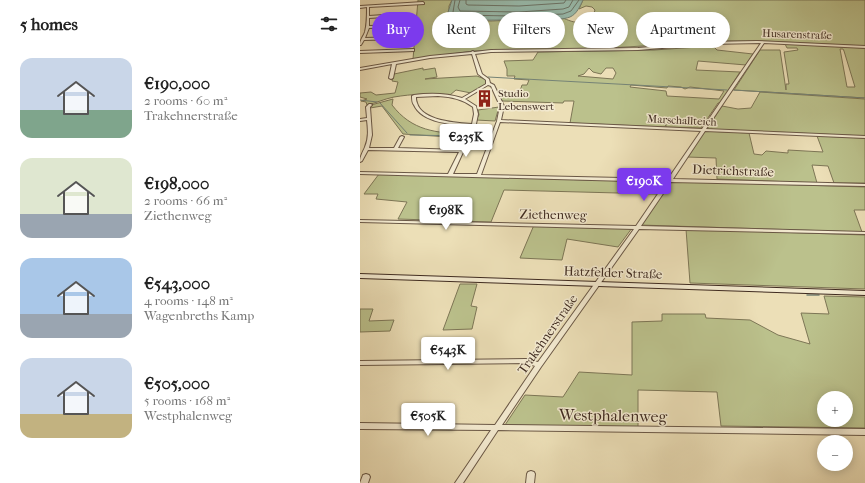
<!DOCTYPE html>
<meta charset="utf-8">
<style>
body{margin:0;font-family:"IM FELL French Canon",serif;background:#f6f6f6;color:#222;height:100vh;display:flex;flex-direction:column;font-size:15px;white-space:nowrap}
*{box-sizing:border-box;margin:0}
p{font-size:13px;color:#767676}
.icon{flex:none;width:22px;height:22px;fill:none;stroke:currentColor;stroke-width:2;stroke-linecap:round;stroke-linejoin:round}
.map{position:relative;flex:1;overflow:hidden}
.side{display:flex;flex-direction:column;background:#fff;width:360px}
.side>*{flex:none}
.top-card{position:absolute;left:12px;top:12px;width:380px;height:36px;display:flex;gap:8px}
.buttons{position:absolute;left:457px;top:391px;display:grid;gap:8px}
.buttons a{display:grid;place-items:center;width:36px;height:36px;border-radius:50%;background:#fff;box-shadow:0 2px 10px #0003;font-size:20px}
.price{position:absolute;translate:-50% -34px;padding:0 9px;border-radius:4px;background:#fff;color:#222;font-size:13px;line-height:26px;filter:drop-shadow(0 1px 2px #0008)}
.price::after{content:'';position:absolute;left:50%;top:24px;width:12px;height:9px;margin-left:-6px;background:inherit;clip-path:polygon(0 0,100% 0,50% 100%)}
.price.current{background:#7c3aed;color:#fff}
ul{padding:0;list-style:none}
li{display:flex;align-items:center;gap:12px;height:100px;padding:0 20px}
li span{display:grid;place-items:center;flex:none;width:112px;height:80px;border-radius:12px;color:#555}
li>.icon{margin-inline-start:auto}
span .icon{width:48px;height:48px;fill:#fffc;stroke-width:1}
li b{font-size:17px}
h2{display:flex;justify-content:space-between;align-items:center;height:48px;padding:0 20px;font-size:17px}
.pill{padding:0 14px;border-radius:18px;background:#fff;box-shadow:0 2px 10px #0003;font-size:14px;line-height:36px}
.pill.current{background:#7c3aed;color:#fff}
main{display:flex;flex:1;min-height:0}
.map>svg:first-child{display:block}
</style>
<main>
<section class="side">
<h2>5 homes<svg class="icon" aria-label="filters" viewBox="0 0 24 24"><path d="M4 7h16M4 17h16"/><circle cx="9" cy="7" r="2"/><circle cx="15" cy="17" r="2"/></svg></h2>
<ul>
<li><span style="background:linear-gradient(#c9d6e8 65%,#7fa58c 0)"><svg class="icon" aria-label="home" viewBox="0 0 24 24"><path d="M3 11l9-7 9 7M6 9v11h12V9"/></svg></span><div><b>€190,000</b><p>2 rooms · 60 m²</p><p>Trakehnerstraße</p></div></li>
<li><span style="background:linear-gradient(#dfe7d0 70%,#9aa5b1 0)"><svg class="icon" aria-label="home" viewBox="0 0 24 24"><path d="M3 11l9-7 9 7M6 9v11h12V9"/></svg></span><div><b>€198,000</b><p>2 rooms · 66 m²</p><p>Ziethenweg</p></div></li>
<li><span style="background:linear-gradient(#a9c7e8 70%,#9aa5b1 0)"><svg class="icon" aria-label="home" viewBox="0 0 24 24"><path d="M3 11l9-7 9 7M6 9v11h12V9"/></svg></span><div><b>€543,000</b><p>4 rooms · 148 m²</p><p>Wagenbreths Kamp</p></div></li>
<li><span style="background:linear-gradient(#c9d6e8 70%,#c2b280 0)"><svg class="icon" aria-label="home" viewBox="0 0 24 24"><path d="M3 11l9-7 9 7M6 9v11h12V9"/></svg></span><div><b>€505,000</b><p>5 rooms · 168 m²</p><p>Westphalenweg</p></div></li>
</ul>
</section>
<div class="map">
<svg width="505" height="483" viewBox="0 0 505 483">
<rect width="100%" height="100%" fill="#ecdfb7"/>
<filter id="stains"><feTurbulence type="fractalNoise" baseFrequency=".005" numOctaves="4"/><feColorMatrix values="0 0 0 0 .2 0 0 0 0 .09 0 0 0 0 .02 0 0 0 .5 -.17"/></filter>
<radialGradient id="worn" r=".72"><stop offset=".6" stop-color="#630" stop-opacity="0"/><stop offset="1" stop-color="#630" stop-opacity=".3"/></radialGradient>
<g fill="#bbc18c" stroke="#7d7656" fill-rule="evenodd">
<path d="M58 0H92L89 6V14L93 19 131 21 203 18C212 22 223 26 232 18L235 10 232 7 226 6 219 9 223 0H505V46L404 41H369L231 49 114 51 53 59Z"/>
<path d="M425 44 505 48V98L374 90 400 50H420L426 90V84H429L424 52 438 50 437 48H427ZM480 49H483L484 51 495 87H487Z"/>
<path d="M353 46 357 50 393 54 386 65 338 61 336 70 380 72 360 103H358L341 128 306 127V124L305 127 210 123 214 101H204L203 103 142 101 139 94H159L162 85H167L169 80 154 79 155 76H147V69L144 61 173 60 178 52 294 50ZM229 68 233 72 241 74 246 68H253L256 73 253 79 218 76 224 74ZM271 85 307 88 308 86 321 87 325 89 330 87 364 91 359 99 307 96 306 91 270 87Z"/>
<path d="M63 68V70L75 68 77 77 65 79 117 76 127 80V84L111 93 96 90 90 95C71 93 52 94 34 97 24 99 16 103 7 105L6 102 1 101 7 99 0 97V93L11 92 16 95 35 93 38 82 32 81 34 74Z"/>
<path d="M400 92 505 99V136L347 129 362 106 378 109 391 108Z"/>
<path d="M33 99 32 105C52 131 76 133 107 134L105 138 43 134 22 106 10 108 11 105Z"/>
<path d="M139 107 135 121 116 120 119 115 118 110Z"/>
<path d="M345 131 389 133 394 154 402 155 406 151 428 153V150L463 152 457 136 505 138V183H474L468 166 452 165 457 183 357 179 356 158 327 157Z"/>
<path d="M19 174 302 182 304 183 296 194 144 190 131 222 38 219 47 202 16 199 18 194H4Z"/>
<path d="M310 181 505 187V210H494L502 232 280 225Z"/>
<path d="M174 225 272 228 258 247 207 239 202 260 160 258Z"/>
<path d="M326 229 505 235V289L330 283Z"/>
<path d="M100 284H117L111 306 117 307 112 329 83 330Z"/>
<path d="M464 296 505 297V428L361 426 357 392 278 390V427L145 425 165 395 203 397 219 372 272 375V322L302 321V314H345L346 318 390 320 418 335 450 344 441 313 469 314ZM464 398H486V420H464Z"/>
<path d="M0 309H13L9 321 34 320 30 331 0 332Z"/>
</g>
<path fill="#99bdaf" stroke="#758376" d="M92 0H223C220 6 217 14 210 17 197 22 161 20 145 20 128 20 110 21 93 19L88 12Z"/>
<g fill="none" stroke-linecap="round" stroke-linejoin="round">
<g stroke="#6c7468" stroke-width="1">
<path d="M95 0 93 12 95 15 154 16 203 14 211 11 219 0"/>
<path d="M100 0 98 7 100 11 159 12 203 9 209 7 213 0"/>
<path d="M106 0V4L108 5 159 6 204 3 206 0"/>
</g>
<g stroke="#758376" stroke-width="1">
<path d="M128 77 367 90"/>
<path d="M373 90 505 98"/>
<path d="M0 100 17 102"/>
<path d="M20 103 47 133"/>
<path d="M50 135 106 136"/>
<path d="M111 137H127"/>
</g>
<path stroke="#758376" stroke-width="1.5" d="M447 295H459"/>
<defs>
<g id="street">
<path d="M63 2 64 3V4L9 7V16L39 14 40 15 39 16 9 18V26L42 25 44 26 42 27 9 28 5 38 39 37 41 38 39 39 4 40 1 45H0C0 40 3 37 5 32 7 24 7 16 7 7L0 8V6Z"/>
<path d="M397 41 505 46V48L404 43 346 129 505 136V138L345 131 313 179 505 184V186L311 182 281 226 505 232V234L279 229 181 367 142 425 505 429V435L138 430 103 483H95L131 430 0 429V423L135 425 175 366 166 363 0 365V361L166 359 178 362 274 229 0 222V220L276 226 306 182 0 174V172L88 174 99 152 8 150 2 161 0 162C0 156 3 152 5 147 9 138 8 129 7 120L0 121V119L7 118 6 107 9 104H11L12 105 10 107 12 135 9 148H34L40 137 42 136 44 137 38 148 100 150 111 126C94 125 62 123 54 105 52 103 52 99 52 96L54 95C70 93 86 93 102 98L126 84V80L118 74 112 54 70 58 36 64 33 78 31 79 29 78 32 64 0 70V68L70 56 111 52 113 51 114 52 131 50 278 48 350 42ZM401 43 342 129 141 120 144 106 134 85 130 83 129 79 122 74 115 54 131 52 278 50 350 44ZM128 85 131 86 140 106 137 121 117 174H93L116 124 118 114 116 106 105 99ZM78 96C92 97 102 99 113 107L114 114 112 124C97 123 62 121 57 103 56 101 56 99 56 97ZM140 122 341 131 308 179 121 175Z"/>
<path d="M53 49H54V51L0 53V51Z"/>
<path d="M171 471 174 472 175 474 174 483H166L167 474 168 472Z"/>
<path d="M6 474 9 475 10 477 8 483H0L3 475Z"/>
</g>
<path id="secondary" d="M0 274 505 291V295L0 278Z"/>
</defs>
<use href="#street" stroke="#6a5846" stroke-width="2"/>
<use href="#secondary" stroke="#3f2b20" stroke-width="2"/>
<use href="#street" fill="#f3ead0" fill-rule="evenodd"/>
<use href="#secondary" fill="#f3ead0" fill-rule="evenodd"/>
</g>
<defs>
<symbol id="building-bare" viewBox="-9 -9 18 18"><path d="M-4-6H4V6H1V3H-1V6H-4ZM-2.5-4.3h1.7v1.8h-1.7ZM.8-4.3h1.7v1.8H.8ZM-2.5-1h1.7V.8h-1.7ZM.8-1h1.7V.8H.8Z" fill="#8f2418" stroke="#f3ead0" stroke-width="2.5" paint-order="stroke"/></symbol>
</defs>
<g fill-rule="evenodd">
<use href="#building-bare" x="112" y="86" width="25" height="25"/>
</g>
<g text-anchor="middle" stroke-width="3" stroke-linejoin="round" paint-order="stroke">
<g font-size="11" fill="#3f2b20" stroke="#f3ead0">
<text transform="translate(437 34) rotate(2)" y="4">Husarenstraße</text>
<text transform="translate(322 120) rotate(3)" y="4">Marschallteich</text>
</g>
<g font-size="11" fill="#3f2b20" stroke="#f3ead0" text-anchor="start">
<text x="138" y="97">Studio<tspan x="138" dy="13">Lebenswert</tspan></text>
</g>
<g font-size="13" fill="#3f2b20" stroke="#f3ead0">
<text transform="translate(373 170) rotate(2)" y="5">Dietrichstraße</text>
<text transform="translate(193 214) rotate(1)" y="5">Ziethenweg</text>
<text transform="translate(253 272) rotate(2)" y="5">Hatzfelder Straße</text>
<text transform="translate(187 334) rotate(-55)" y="5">Trakehnerstraße</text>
</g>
<g font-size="16" fill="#3f2b20" stroke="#f3ead0">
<text transform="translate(253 415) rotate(1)" y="6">Westphalenweg</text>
</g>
</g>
<rect width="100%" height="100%" filter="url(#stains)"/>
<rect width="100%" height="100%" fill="url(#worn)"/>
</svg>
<div class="buttons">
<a>+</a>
<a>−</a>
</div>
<b class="price" style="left:106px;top:158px">€235K</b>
<b class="price current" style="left:284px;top:202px">€190K</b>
<b class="price" style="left:86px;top:231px">€198K</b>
<b class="price" style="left:88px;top:371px">€543K</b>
<b class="price" style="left:68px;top:437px">€505K</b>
<div class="top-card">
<a class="pill current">Buy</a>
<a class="pill">Rent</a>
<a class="pill">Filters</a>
<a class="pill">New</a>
<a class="pill">Apartment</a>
</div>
</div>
</main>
